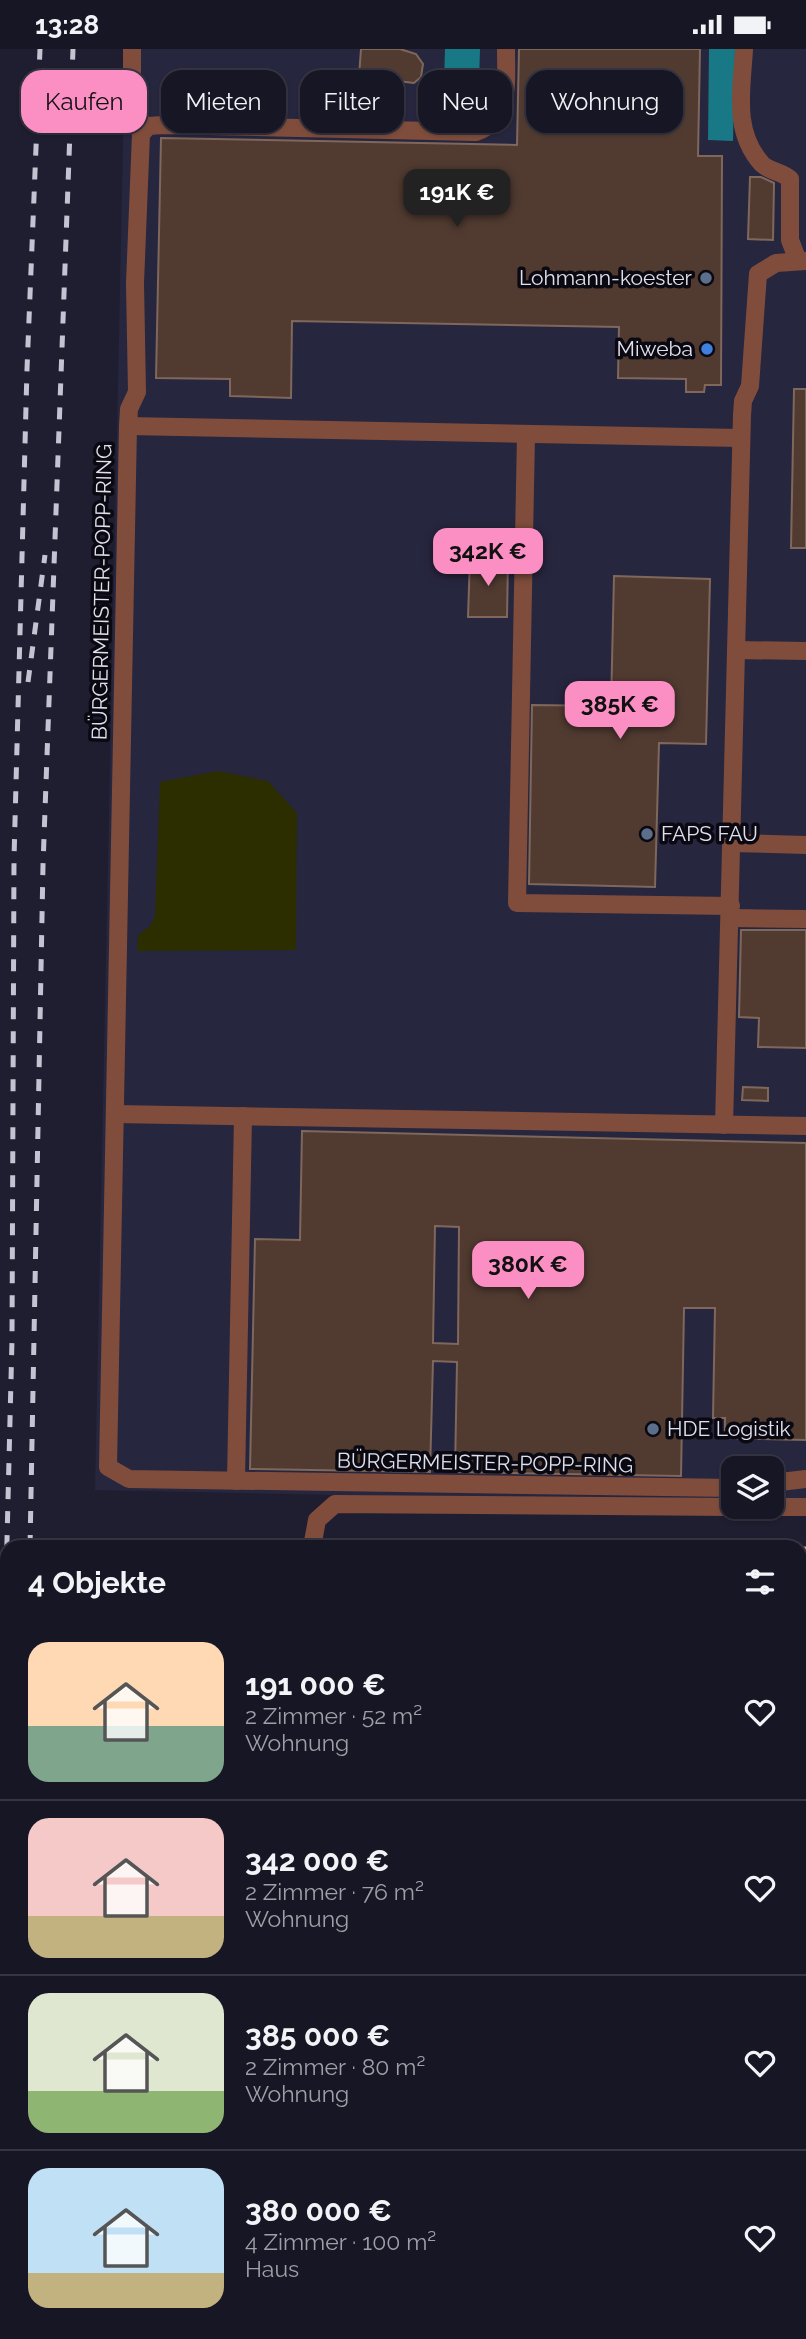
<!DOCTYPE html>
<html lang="de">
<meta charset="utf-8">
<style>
body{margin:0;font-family:Raleway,sans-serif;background:#242332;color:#f1f3f6;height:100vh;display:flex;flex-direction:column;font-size:26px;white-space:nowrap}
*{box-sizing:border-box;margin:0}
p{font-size:23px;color:#9e9fa7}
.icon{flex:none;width:38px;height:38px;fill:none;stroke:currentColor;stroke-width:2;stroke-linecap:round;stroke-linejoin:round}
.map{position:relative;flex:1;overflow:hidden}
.side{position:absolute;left:0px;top:1491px;width:807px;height:800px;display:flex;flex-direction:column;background:#171625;border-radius:21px 21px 0 0;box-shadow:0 2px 5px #0004,0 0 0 2px #363542}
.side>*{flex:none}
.guide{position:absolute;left:21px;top:21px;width:765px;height:63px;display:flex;gap:14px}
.fabs{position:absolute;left:721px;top:1407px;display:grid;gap:14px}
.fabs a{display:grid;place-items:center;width:63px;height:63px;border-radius:14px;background:#171625;box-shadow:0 2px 5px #0004,0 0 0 2px #363542;font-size:35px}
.price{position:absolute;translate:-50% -60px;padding:0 16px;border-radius:14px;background:#fb8fc3;color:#111;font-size:23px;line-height:46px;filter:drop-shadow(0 2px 4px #0008)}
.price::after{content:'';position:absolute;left:50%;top:42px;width:21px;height:16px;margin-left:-10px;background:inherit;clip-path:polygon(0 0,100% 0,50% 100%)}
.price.selected{background:#222;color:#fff}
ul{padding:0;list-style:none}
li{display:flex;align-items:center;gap:21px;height:175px;padding:0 28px}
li+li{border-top:2px solid #363542}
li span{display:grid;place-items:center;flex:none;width:196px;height:140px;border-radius:21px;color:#555}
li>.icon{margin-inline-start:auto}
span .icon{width:84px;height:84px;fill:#fffc;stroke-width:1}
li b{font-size:30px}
h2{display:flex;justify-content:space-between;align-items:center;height:84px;padding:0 28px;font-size:30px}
.chip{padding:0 24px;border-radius:21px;background:#171625;box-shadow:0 2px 5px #0004,0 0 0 2px #363542;font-size:24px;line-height:63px}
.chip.selected{background:#fb8fc3;color:#111}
.status{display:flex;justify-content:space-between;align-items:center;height:49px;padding:0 35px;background:#171625;direction:ltr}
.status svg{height:19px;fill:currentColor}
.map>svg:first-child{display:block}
</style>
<div class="status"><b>13:28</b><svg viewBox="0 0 49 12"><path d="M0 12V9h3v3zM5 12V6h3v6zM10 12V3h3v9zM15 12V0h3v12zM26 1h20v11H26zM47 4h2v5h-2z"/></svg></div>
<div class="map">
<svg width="806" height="2290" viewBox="0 0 806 2290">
<rect width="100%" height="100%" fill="#1f1e31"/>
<g fill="#27263f">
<path d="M125 0H806V1451L772 1452V1419H733V1454L95 1441Z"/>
<path d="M806 1590V2290H705L675 2284H800V1591Z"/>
</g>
<g fill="#2c2e00">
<path d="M218 722 268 732 297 764 296 901 137 902 138 886 150 877 155 867 160 733Z"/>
<path d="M468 2284H615L617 2290H466Z"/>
</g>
<g fill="#187886">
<path d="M445 0H480L479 32H444Z"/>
<path d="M709 0H735L733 92 708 91Z"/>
</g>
<g fill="#513b31" stroke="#7f675c" stroke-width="2" fill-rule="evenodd">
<path d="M361 0H400L416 5 423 15 421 28 414 34 388 31 389 57 378 68 364 65 357 55Z"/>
<path d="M519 0H700L698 107H722L721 336H705L704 343H686V330L618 329 619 278 292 272 291 349 230 347V330L156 329 161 89 517 96Z"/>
<path d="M750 128H761L774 134 773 191 748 190Z"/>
<path d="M794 340H806V499H791Z"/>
<path d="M470 509H508L507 568H468Z"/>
<path d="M614 527 710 530 706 695 659 694 655 838 529 835 532 656 611 657Z"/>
<path d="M741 881H806V999L758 998 759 969 739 968Z"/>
<path d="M743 1038 768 1039V1052L742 1051Z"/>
<path d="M302 1082 806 1094V1391L725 1389V1369H713L715 1259H684L681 1427 455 1423 457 1313 433 1312 430 1423 250 1420 255 1190 300 1191ZM435 1177 459 1178 458 1295 433 1294Z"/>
</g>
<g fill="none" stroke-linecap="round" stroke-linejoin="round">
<g stroke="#727182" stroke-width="2.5" stroke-dasharray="2 5" stroke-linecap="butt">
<path d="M800 2055 806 2061"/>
<path d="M460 2290 463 2284"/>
<path d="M650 2290 653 2284"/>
</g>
<g stroke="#804d3c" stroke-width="18">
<path d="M132 0V53L140 70 141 85"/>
<path d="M506 0C506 32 511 71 476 83L162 76 149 77 141 85 135 234 137 343 129 360 128 377 108 1418 129 1430 733 1439"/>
<path d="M744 0C742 39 732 82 762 115 769 122 782 123 790 130V191L798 212"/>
<path d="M128 377 740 389"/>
<path d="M526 386 517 854 731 857"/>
<path d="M736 601 806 602"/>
<path d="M732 794 806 796"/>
<path d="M731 869 806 870"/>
<path d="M115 1065 806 1077"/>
<path d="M724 1076 742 366 743 352 750 337 758 225 776 214 806 212"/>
<path d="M236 1432 243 1067"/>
<path d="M772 1434 806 1430"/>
<path d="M765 1458H806"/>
<path d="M312 1498 317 1471 335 1455 733 1458"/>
<path d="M730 2284 760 2290"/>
</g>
<g stroke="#f68f6f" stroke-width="21">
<path d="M800 1508H806"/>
<path d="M800 1557H806"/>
</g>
<g stroke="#c3c3d1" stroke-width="5" stroke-dasharray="12 12" stroke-linecap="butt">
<path d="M28 633 45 506"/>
<path d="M30 1498 43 816 73 0"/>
<path d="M25 2284V2290"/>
<path d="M7 2290 2 2111 4 1611 12 1291 14 810 27 320 40 0"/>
</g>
<g stroke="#f68f6f" stroke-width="21">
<path d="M0 1535H7"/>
<path d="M0 1572H7"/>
</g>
</g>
<g fill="#5c6f8a" stroke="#0a0912" stroke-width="2.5">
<circle cx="706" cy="229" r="7"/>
<circle cx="647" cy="785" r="7"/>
<circle cx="653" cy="1380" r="7"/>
</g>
<circle fill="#3f7fe0" stroke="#0a0912" stroke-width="2.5" cx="707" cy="300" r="7"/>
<g text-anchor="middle" stroke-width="7" stroke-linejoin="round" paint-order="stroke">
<g font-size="21" fill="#e0e0ed" stroke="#0a0912" text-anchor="end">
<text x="692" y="236">Lohmann-koester</text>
<text x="693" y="307">Miweba</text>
<text x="661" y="792" text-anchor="start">FAPS FAU</text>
<text x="667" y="1387" text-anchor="start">HDE Logistik</text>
</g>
<g font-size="21" fill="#e0e0ed" stroke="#0a0912">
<text transform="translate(102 543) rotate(-89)" y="7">BÜRGERMEISTER-POPP-RING</text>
<text transform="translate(485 1414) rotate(1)" y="7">BÜRGERMEISTER-POPP-RING</text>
</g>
</g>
</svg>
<div class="fabs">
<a><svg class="icon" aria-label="layers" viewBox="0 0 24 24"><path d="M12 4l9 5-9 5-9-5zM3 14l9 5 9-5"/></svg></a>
</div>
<b class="price selected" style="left:457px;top:180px">191K €</b>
<b class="price" style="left:488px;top:539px">342K €</b>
<b class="price" style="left:620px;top:692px">385K €</b>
<b class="price" style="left:528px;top:1252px">380K €</b>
<div class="guide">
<a class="chip selected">Kaufen</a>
<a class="chip">Mieten</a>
<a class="chip">Filter</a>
<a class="chip">Neu</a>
<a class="chip">Wohnung</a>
</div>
<section class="side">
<h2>4 Objekte<svg class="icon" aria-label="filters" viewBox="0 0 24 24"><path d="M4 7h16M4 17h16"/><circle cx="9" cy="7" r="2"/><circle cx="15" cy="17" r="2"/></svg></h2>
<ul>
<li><span style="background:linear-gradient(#ffd9b3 60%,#7fa58c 0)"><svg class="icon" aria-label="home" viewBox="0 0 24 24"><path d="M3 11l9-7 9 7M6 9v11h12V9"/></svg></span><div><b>191 000 €</b><p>2 Zimmer · 52 m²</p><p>Wohnung</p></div><svg class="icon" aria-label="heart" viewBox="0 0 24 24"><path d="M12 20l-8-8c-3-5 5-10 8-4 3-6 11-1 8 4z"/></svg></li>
<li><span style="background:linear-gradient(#f6c9c9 70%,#c2b280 0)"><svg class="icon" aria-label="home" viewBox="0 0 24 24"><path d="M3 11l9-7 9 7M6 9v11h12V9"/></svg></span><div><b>342 000 €</b><p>2 Zimmer · 76 m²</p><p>Wohnung</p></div><svg class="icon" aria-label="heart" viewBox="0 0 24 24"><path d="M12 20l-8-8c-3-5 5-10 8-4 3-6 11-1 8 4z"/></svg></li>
<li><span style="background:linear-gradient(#dfe7d0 70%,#8fb573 0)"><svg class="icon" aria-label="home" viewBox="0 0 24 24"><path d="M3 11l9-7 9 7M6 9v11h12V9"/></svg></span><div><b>385 000 €</b><p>2 Zimmer · 80 m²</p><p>Wohnung</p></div><svg class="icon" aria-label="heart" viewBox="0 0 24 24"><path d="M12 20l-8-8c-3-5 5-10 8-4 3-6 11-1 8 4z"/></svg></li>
<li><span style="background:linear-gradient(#bfe0f5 75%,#c2b280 0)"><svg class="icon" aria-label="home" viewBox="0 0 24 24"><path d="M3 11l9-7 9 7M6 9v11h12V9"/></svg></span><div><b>380 000 €</b><p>4 Zimmer · 100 m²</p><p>Haus</p></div><svg class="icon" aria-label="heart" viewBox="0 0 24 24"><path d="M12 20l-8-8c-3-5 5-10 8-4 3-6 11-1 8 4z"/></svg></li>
</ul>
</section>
</div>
